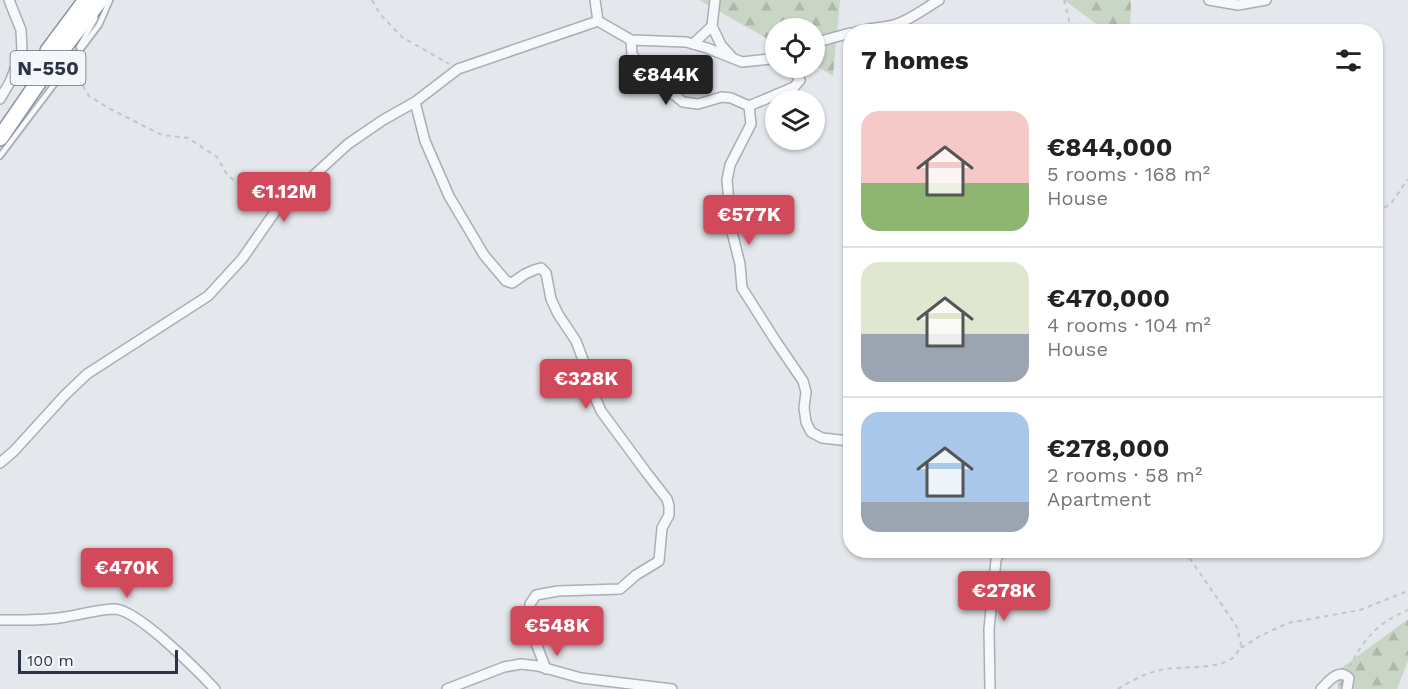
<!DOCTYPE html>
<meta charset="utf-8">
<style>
body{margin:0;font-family:"Work Sans",sans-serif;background:#f6f6f6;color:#222;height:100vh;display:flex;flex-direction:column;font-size:22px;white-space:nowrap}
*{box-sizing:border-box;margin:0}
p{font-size:20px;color:#767676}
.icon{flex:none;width:33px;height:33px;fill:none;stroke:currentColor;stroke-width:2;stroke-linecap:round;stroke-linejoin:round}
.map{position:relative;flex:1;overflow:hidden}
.sheet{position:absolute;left:843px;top:24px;width:540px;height:534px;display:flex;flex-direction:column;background:#fff;border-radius:24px;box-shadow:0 2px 4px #0004}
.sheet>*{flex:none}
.fabs{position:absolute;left:765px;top:18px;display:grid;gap:12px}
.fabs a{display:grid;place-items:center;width:60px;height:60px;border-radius:50%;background:#fff;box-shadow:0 2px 4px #0004;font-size:30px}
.scale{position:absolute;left:18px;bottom:15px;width:160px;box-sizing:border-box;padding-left:6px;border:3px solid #2b3445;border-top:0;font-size:16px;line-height:21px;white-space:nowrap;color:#2b3445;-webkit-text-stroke:4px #f4f6f9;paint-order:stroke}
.price{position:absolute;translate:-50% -51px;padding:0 14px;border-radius:6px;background:#d1495b;color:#fff;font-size:20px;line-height:39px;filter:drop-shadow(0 2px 3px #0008)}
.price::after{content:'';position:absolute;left:50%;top:36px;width:18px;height:14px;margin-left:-9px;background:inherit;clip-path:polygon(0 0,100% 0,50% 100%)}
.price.active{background:#222;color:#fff}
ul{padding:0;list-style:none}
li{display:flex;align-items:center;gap:18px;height:150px;padding:0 18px}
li+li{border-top:2px solid #e0e0e0}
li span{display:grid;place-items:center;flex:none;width:168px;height:120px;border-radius:18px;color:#555}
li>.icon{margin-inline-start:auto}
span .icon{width:72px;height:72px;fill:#fffc;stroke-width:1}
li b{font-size:26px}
h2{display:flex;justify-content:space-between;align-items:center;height:72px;padding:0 18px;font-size:26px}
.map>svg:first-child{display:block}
</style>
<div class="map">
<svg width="1408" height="689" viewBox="0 0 1408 689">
<defs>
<pattern id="forest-firs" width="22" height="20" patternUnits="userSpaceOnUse" patternTransform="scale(1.5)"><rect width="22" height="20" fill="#c9d6c5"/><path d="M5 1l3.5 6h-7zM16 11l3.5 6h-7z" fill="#adb8ab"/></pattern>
</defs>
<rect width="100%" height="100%" fill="#e4e7ec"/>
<g fill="url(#forest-firs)">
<path d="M699 0H840L833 76 815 65 814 28H776L775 43Z"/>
<path d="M1064 0H1131L1130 31H1106Z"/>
<path d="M1408 619V661L1397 689H1338L1336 672Z"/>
</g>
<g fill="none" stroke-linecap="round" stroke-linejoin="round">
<defs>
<g id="service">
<path d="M79 47 95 19V15"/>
<path d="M0 156 99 25 110 0"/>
</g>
<g id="minor">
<path d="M595 0 598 21"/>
<path d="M715 0 712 26 721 45 731 56"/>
<path d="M1209 0 1238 5 1266 0"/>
<path d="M856 32C868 28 881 28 893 25 909 21 925 8 939 0"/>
<path d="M631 40 632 54 642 69 683 102 698 104 722 97 731 98 749 106"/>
<path d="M814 43 850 33"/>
<path d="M693 44 712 26"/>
<path d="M791 68 800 80 794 87 749 106 751 124 730 165 727 180 731 228 740 264 742 288 775 340 803 381 806 392 804 408 806 422 811 432 822 438 850 441"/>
<path d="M0 99 10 82 22 51 21 30 9 0"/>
<path d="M415 102 425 141 449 196 484 255 506 281 512 283 525 274 534 270 541 268 546 273 551 299 558 314 576 341 585 365 591 388 601 411 646 472 667 499 669 506V515L662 528 659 561 636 575 620 589 558 591 536 595 530 604 531 630 546 669"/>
<path d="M0 463 14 451 65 395 87 374 208 296 242 259 277 209 348 144 383 120 415 102 458 69 598 21 631 40 686 42 707 48 742 62 770 59 776 57"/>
<path d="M0 620C21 620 43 621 65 617 81 615 98 609 115 609 138 610 198 671 215 689"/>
<path d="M447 689 504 667 521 664 538 666 581 678 672 689"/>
<path d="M990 689 989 629 996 560 1000 550"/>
<path d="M1321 689C1329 681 1338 668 1349 678L1347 689"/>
</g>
<g id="trunk">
<path d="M48 51 86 0"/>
<path d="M0 138 48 68 100 0"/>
</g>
</defs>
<use href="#service" stroke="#a9aeb7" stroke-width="8"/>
<use href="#minor" stroke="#a9aeb7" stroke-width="12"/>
<use href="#trunk" stroke="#8b94a3" stroke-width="18"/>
<g stroke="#c2c5cb" stroke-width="2" stroke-dasharray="4.5 4.5" stroke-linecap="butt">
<path d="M372 0 380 14 402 37 449 64"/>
<path d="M1064 0 1069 20 1068 32"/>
<path d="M74 70 89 96 110 109 162 135 188 138 217 157 228 176 270 204"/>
<path d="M1376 211 1390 205 1408 179"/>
<path d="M1241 648 1260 636 1288 623 1360 610 1408 591"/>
<path d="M1349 667C1365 638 1377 623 1408 610"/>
<path d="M1118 689C1131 681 1145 673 1161 670 1183 665 1216 671 1234 657 1237 654 1239 649 1241 645L1237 627 1184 550"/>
</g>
<use href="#service" stroke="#f7f8fa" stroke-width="4.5"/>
<use href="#minor" stroke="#f7f8fa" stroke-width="9"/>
<use href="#trunk" stroke="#fff" stroke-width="15"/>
</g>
<g text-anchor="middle" stroke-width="6" stroke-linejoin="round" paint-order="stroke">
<rect fill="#f4f6f9" stroke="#676e7b" stroke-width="1.5" x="10.5" y="51" width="75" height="34" rx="4.5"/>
<g font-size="20" font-weight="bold" fill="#2b3445">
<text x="48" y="75">N-550</text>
</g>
</g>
</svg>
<div class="fabs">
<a><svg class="icon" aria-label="locate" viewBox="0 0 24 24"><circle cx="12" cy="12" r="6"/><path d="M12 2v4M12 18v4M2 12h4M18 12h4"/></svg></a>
<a><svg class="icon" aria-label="layers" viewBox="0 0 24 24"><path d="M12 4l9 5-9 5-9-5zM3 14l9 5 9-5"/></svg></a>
</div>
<div class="scale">100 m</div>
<b class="price active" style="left:666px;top:106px">€844K</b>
<b class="price" style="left:284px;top:223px">€1.12M</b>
<b class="price" style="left:749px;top:246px">€577K</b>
<b class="price" style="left:586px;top:410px">€328K</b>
<b class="price" style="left:127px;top:599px">€470K</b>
<b class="price" style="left:1004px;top:622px">€278K</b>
<b class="price" style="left:557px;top:657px">€548K</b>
<section class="sheet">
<h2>7 homes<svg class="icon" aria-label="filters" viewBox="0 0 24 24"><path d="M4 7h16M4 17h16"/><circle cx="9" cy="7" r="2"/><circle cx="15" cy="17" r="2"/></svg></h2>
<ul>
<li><span style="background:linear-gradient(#f6c9c9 60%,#8fb573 0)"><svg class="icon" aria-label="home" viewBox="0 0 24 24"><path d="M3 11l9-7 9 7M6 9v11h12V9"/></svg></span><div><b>€844,000</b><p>5 rooms · 168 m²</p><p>House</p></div></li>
<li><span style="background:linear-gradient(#dfe7d0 60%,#9aa5b1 0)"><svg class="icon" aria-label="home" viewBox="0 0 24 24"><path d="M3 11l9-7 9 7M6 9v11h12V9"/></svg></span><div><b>€470,000</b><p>4 rooms · 104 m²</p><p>House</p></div></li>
<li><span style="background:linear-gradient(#a9c7e8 75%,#9aa5b1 0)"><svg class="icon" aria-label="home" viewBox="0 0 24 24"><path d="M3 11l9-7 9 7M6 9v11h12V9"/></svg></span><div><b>€278,000</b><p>2 rooms · 58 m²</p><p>Apartment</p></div></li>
</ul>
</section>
</div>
